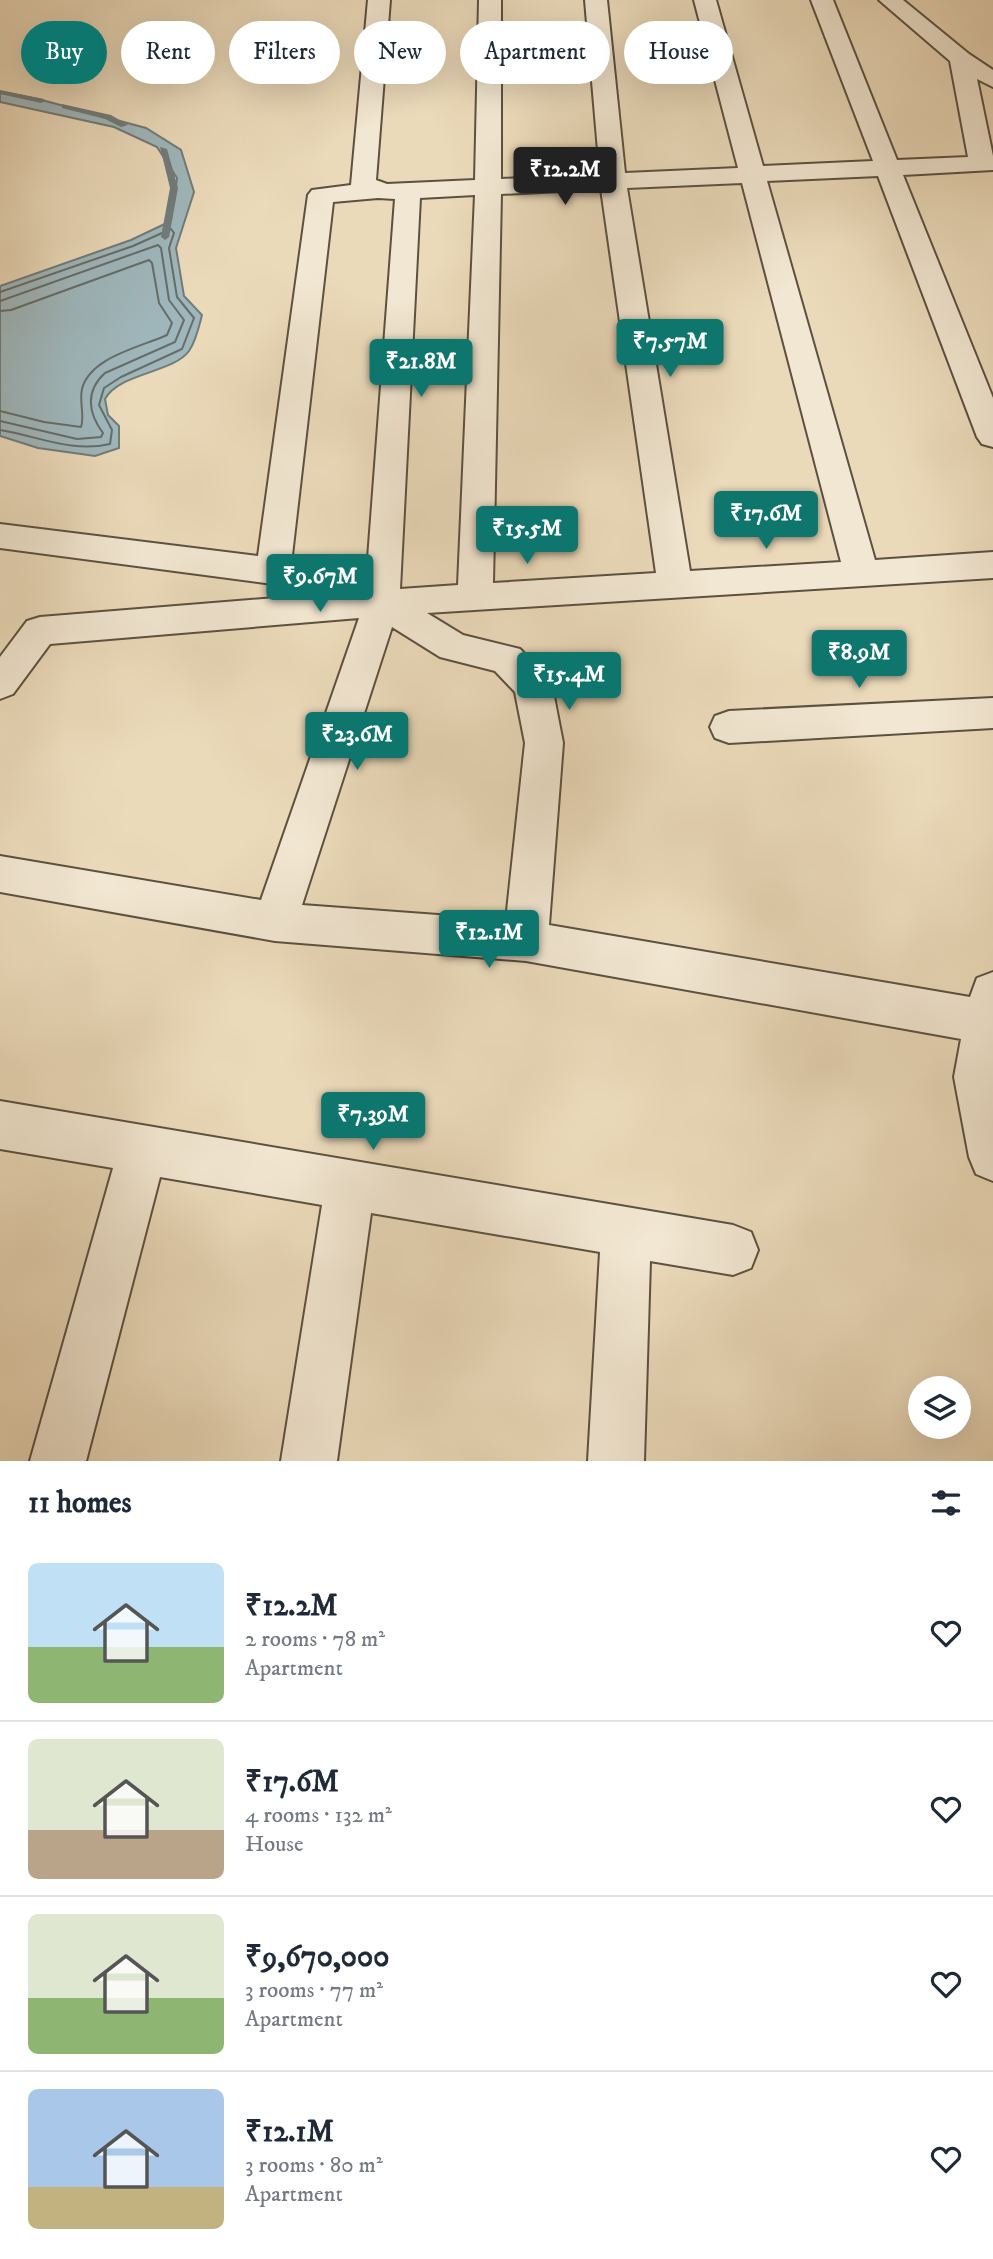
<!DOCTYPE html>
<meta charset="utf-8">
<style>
body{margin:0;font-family:"IM FELL DW Pica",serif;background:#f6f6f7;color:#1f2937;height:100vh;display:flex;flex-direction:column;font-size:26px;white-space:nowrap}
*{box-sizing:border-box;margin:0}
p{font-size:23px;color:#747a83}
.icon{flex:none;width:38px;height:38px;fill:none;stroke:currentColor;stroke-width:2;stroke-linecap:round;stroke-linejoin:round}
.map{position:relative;height:1461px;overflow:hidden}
.details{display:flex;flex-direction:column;background:#fff;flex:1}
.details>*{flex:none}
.guide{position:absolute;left:21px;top:21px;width:952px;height:63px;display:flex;gap:14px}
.fabs{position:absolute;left:908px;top:1376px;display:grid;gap:14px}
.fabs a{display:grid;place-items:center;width:63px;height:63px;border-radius:50%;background:#fff;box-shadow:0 7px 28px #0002;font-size:35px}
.price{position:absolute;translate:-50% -60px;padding:0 16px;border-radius:7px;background:#0f766e;color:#fff;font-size:23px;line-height:46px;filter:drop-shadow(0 2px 4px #0008)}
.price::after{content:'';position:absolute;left:50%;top:42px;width:21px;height:16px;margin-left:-10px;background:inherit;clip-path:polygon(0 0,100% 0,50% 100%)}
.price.current{background:#222;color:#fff}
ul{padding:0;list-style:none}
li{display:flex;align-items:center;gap:21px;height:175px;padding:0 28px}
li+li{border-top:2px solid #e0e1e3}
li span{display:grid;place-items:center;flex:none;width:196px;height:140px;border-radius:10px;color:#555}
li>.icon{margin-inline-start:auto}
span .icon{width:84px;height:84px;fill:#fffc;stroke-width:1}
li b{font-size:30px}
h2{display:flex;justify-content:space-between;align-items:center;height:84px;padding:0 28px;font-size:30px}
.pill{padding:0 24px;border-radius:32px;background:#fff;box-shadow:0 7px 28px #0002;font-size:24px;line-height:63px}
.pill.current{background:#0f766e;color:#fff}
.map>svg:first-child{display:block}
</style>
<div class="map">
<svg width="993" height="1461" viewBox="0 0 993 1461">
<rect width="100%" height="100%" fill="#ebdaba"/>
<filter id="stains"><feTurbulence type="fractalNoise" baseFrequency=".00286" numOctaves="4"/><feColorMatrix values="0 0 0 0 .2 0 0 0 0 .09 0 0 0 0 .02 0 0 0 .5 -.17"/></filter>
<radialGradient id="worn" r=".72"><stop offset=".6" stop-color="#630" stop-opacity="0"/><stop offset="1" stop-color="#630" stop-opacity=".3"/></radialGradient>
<path fill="#9fb7bc" stroke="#717c7b" stroke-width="2" d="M0 92 38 99 146 128 181 150 194 192 176 248 184 296 202 315C199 327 196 341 189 351 173 373 119 373 105 399L108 415 119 426V448L95 456 38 448 0 436V286L131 240 171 221 177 178 157 147 114 127 0 102Z"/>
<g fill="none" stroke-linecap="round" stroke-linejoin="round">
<g stroke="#666d6a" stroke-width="2">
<path d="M0 292 133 246 171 229 174 233 169 248 177 297 194 318 182 349 121 377 104 388 99 405 112 430 110 444C71 453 38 436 0 430"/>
<path d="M0 301 158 245 161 248 169 300 184 320 175 342 105 373C85 391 88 413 103 433L101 437 77 439 0 421"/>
<path d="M0 311 11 310 149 260 152 263 159 303 172 323 167 335C141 347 90 357 82 389 79 402 85 416 81 427L44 422 0 411"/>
</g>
<g fill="#717c7b" fill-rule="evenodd">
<path d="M0 90 44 99 45 101 41 103 0 94Z"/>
<path d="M62 104 111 115 128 125 121 127 105 119 62 108Z"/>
<path d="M160 147 167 149 178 188 169 237 165 240 161 237 170 188Z"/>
</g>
<defs>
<g id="street">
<path d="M368 0H390L376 180 387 184 475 180 479 0H501V179L600 174 585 0H607L625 173 738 168 694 0H716L763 166 873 161 811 0H833L897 160 968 157 950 61 879 0H903L969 54 993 70V87L977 79 993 156V170L903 175 993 398V447L982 444 977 437 878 176 767 181 875 560 993 552V578L427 613 463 635 520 649 546 676 552 686 563 743 549 925 970 997 977 978 993 972V1181L976 1174 969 1157 954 1077 961 1039 526 961 275 941 0 892V856L261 900 359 618 50 644 13 694 0 699V657L27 621 40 617 312 595 273 584 0 548V524L258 556 308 195 312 190 351 185ZM742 183 841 562 690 571 627 188ZM601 189 656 573 493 583 501 194ZM475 195 458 585 400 589 420 198ZM378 198 395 199 366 585 291 564 333 202ZM392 627 440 657 495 671 515 692 525 743 506 920 302 905Z"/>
<path d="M993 698V728L729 743 715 738 710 727 715 716 729 711Z"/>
<path d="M0 1101 733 1225 751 1232 758 1250 751 1268 733 1275 650 1261 644 1461H588L600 1252 371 1213 337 1461H281L322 1205 160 1177 86 1461H30L113 1168 0 1149Z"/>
</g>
</defs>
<use href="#street" stroke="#5c5141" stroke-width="4"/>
<use href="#street" fill="#f2e7d2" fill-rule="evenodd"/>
</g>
<rect width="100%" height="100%" filter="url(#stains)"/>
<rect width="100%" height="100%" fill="url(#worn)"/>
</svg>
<div class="fabs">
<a><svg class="icon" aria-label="layers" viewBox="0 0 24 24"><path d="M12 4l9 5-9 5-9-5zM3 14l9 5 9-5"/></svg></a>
</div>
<b class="price current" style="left:565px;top:207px">₹12.2M</b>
<b class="price" style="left:670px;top:379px">₹7.57M</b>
<b class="price" style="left:421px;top:399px">₹21.8M</b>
<b class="price" style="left:766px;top:551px">₹17.6M</b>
<b class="price" style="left:527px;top:566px">₹15.5M</b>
<b class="price" style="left:320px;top:614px">₹9.67M</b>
<b class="price" style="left:859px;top:690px">₹8.9M</b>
<b class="price" style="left:569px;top:712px">₹15.4M</b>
<b class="price" style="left:357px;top:772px">₹23.6M</b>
<b class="price" style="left:489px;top:970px">₹12.1M</b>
<b class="price" style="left:373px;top:1152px">₹7.39M</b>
<div class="guide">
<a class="pill current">Buy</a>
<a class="pill">Rent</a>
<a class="pill">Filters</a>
<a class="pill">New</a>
<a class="pill">Apartment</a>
<a class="pill">House</a>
</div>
</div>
<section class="details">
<h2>11 homes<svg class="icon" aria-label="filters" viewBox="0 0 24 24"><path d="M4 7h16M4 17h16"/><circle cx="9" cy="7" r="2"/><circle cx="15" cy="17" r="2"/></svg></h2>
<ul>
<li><span style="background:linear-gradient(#bfe0f5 60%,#8fb573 0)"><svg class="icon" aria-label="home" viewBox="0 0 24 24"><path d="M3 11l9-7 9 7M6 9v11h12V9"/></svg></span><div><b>₹12.2M</b><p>2 rooms · 78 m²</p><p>Apartment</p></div><svg class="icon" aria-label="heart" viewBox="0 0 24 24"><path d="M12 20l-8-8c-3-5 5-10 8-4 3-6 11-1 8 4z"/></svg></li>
<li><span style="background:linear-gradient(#dfe7d0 65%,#b9a48a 0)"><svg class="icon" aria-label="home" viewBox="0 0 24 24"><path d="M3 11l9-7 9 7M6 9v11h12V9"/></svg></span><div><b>₹17.6M</b><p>4 rooms · 132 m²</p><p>House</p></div><svg class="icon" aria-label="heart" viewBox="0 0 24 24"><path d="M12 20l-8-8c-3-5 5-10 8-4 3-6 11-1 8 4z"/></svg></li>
<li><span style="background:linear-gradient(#dfe7d0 60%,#8fb573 0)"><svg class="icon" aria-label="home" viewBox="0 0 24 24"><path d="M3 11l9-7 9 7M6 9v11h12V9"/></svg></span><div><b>₹9,670,000</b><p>3 rooms · 77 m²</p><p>Apartment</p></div><svg class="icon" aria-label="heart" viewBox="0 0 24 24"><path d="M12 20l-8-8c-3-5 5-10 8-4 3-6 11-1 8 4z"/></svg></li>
<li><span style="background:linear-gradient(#a9c7e8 70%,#c2b280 0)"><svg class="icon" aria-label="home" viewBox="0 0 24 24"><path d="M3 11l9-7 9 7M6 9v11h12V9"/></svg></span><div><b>₹12.1M</b><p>3 rooms · 80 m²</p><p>Apartment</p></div><svg class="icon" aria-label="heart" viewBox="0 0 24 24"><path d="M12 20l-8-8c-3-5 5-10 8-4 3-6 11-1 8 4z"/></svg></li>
</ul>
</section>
